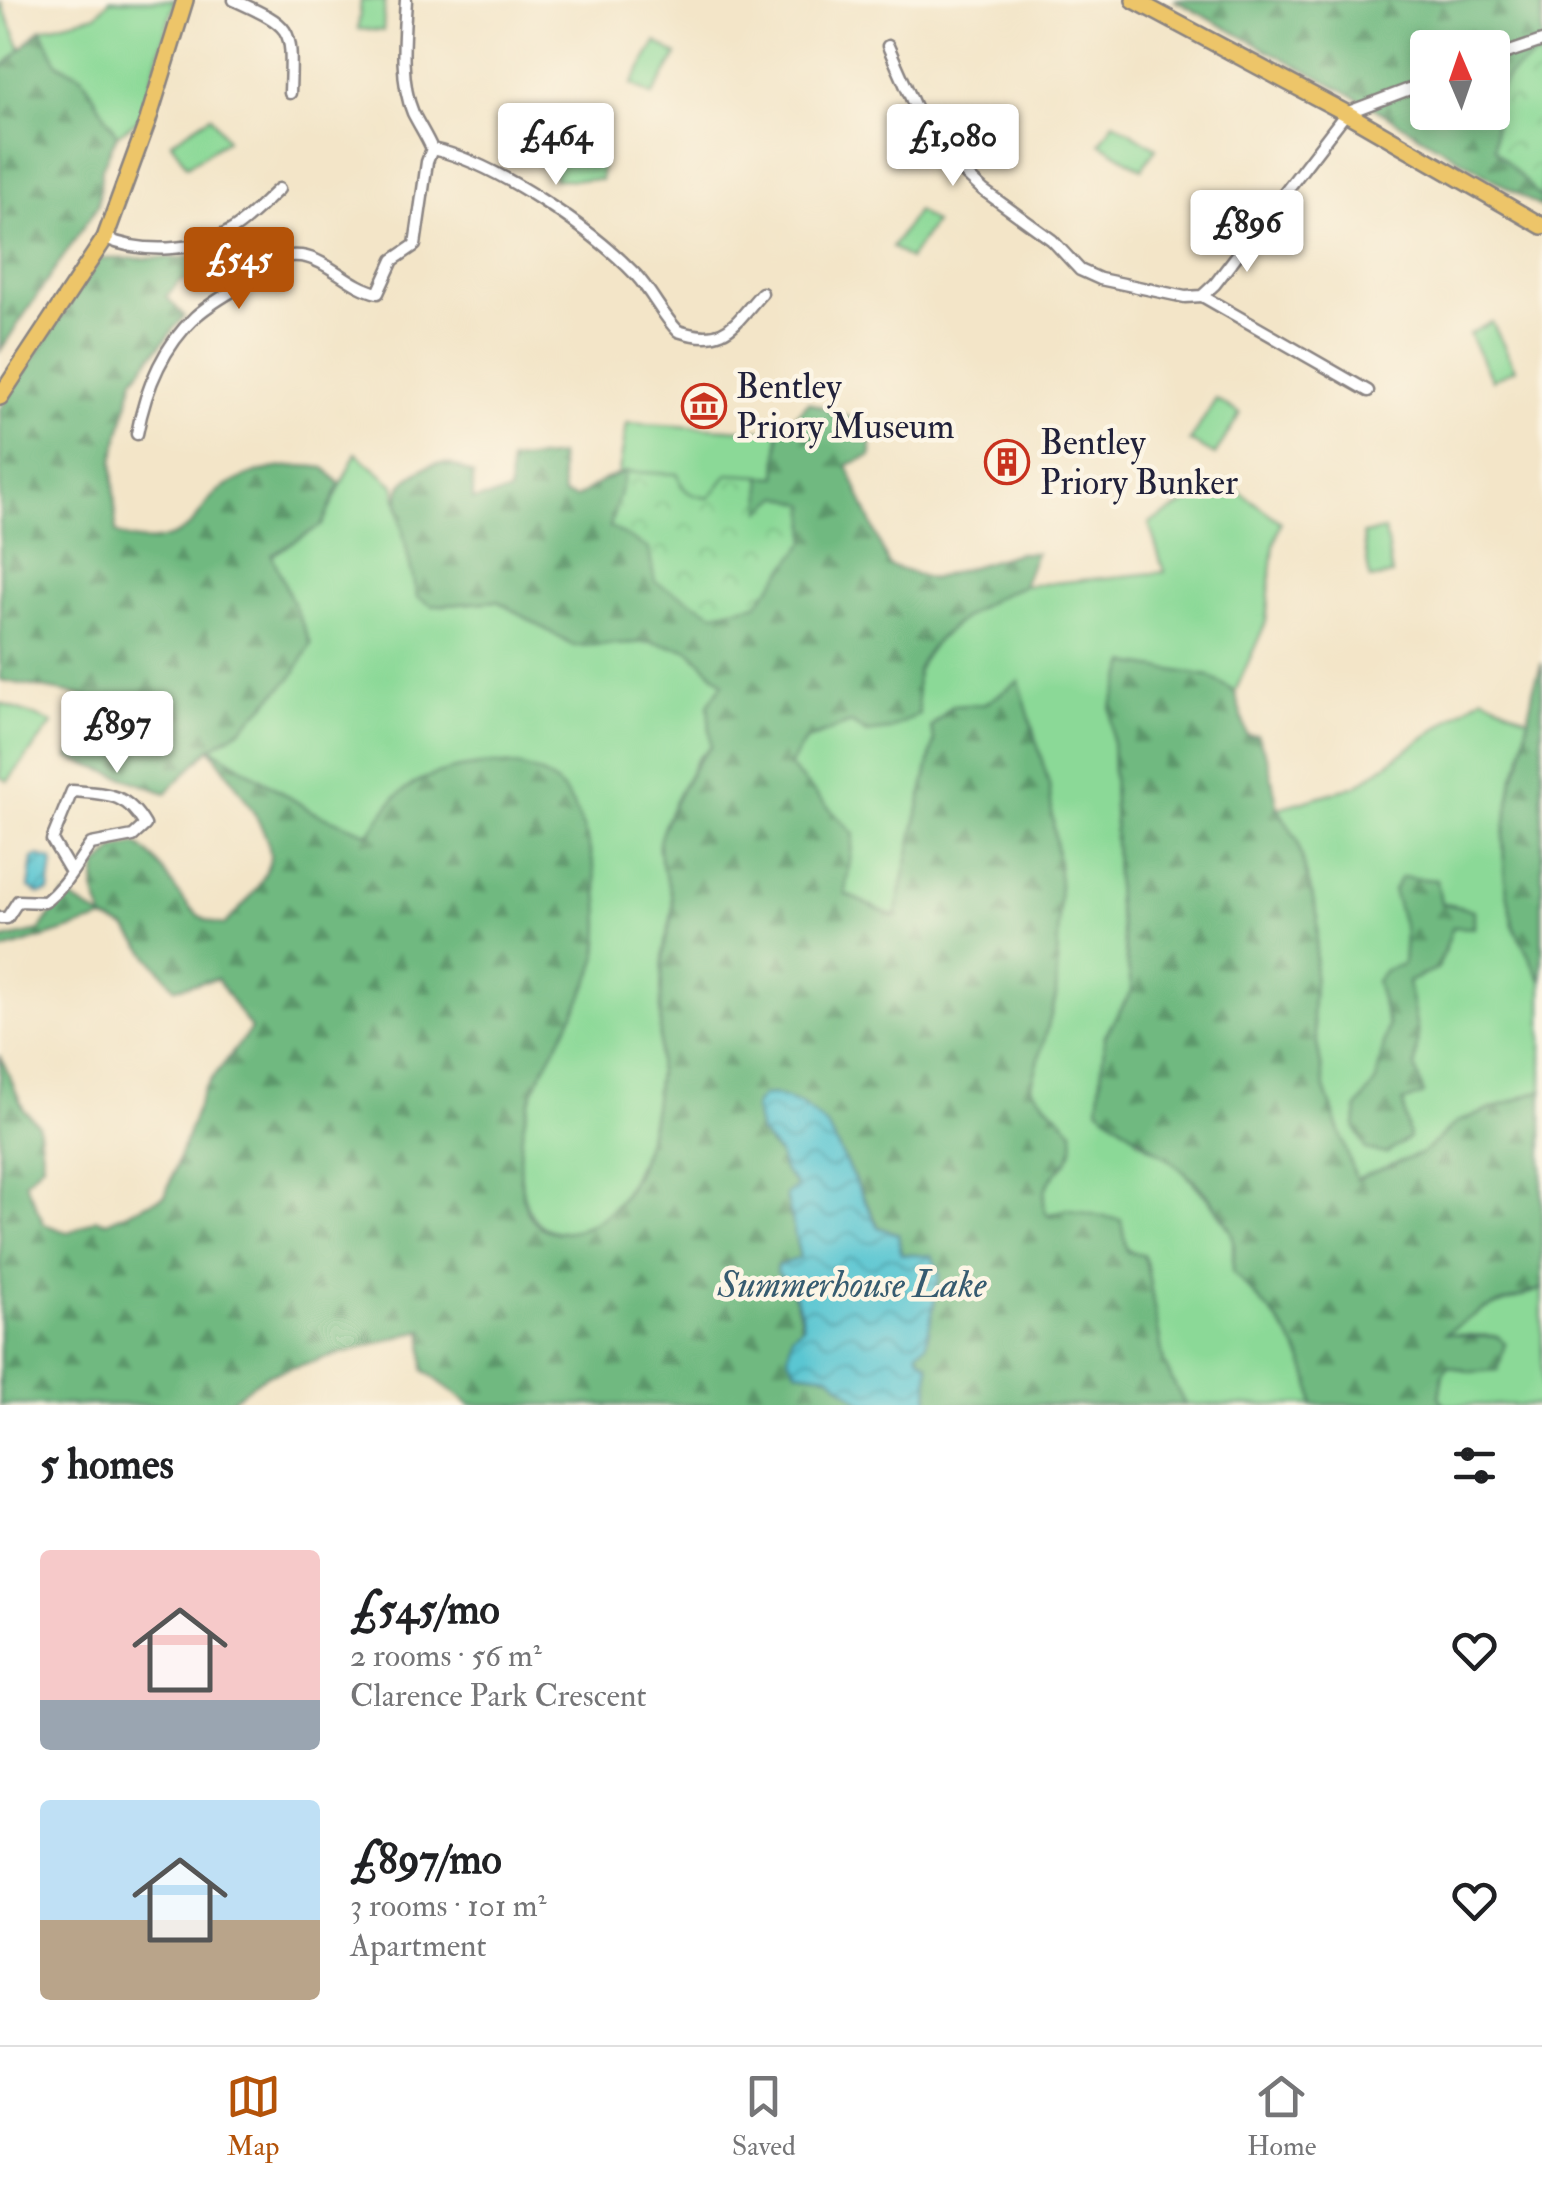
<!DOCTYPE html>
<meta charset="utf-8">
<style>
body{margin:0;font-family:"IM FELL Double Pica",serif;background:#f2f2f2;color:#202124;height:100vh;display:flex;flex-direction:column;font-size:38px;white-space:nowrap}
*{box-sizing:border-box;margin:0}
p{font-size:32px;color:#757577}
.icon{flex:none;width:55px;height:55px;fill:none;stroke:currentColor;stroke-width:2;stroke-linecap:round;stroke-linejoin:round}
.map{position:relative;height:1405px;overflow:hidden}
.panel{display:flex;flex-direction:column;background:#fff;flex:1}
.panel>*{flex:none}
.needle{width:65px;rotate:358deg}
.controls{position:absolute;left:1410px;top:30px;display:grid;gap:20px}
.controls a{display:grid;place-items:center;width:100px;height:100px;border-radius:10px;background:#fff;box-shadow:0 5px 15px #0003;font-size:50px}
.price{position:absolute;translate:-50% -85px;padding:0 22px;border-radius:10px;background:#fff;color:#222;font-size:32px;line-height:65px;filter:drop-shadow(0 2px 5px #0008)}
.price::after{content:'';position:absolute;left:50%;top:60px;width:30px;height:22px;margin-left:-15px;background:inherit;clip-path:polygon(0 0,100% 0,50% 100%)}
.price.on{background:#b45309;color:#fff}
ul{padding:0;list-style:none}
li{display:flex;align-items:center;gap:30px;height:250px;padding:0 40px}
li span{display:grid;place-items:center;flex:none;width:280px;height:200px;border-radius:10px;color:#555}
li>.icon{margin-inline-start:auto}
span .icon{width:120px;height:120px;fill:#fffc;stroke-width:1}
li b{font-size:42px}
h2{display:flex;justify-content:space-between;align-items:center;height:120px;padding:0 40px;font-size:42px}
.menu{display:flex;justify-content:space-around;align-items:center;height:140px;border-top:2px solid #e0e0e0;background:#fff;font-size:28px;color:#757577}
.menu a{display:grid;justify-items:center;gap:5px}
.menu .on{color:#b45309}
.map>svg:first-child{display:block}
</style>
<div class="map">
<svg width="1542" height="1405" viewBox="0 0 1542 1405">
<defs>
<pattern id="forest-firs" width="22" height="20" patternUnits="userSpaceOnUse" patternTransform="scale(2.5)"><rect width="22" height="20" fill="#70b980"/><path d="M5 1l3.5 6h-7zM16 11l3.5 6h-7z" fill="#5c966a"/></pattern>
<pattern id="park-crowns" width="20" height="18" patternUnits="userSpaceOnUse" patternTransform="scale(2.5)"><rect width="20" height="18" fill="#8bd997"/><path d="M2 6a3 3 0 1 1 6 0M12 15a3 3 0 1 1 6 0" fill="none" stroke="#78ba83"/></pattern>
<pattern id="water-waves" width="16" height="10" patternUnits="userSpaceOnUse" patternTransform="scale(2.5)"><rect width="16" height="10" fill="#5ac6d2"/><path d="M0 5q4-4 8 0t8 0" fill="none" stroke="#4aa0ac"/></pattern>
</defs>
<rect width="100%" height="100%" fill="#fcf5e5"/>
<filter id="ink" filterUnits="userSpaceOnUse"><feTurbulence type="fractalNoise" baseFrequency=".01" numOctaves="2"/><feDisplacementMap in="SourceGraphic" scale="20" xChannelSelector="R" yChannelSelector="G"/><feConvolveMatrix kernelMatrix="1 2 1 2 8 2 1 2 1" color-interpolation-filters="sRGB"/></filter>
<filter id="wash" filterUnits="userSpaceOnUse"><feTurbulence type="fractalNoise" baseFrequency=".0048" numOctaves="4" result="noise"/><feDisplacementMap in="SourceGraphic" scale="40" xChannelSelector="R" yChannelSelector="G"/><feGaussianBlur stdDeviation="2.25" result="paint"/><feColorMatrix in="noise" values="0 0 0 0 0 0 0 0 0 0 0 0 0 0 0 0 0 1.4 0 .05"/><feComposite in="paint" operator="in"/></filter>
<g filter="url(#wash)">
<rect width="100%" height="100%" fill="#f3e5c8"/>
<g fill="#8bd997" stroke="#567e69" stroke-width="2.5">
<path d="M0 0 21 49 0 70Z"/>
<path d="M110 0H175L140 119 117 135 82 76 57 63 41 29 96 15Z"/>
<path d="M361 0H385L383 31 358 29Z"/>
<path d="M656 42 677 55 652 96 632 84Z"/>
<path d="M211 116 227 140 187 166 171 142Z"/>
<path d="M1114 122 1156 148 1142 169 1100 143Z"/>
<path d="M556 128 602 129 601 180 554 179Z"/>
<path d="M917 211 934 223 909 259 892 247Z"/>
<path d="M1492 322 1515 369 1492 380 1469 334Z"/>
<path d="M1216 399 1240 414 1215 455 1190 441Z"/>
<path d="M627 423 779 432 778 481 610 527Z"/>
<path d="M356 453 394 485 418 597 434 606 497 601 574 646 651 642 689 650 723 683 709 705 711 747C705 752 698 756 695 763 687 777 658 832 660 846 661 866 673 885 673 905 673 920 666 935 664 950 656 1028 668 1107 631 1180 621 1199 612 1215 592 1224 549 1243 526 1225 521 1181 509 1086 578 1032 599 948L562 789 540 773 501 764 420 780 396 797 369 834 313 812 210 747 241 729 272 555 322 525Z"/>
<path d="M1226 482 1281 522 1274 545 1266 622 1235 692 1209 676 1111 708 1117 905 1132 990 1105 1036 1137 1140 1173 1160 1214 1206 1233 1235V1272C1270 1312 1310 1347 1313 1405H1185L1164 1364 1146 1262C1128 1252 1085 1212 1071 1210 1063 1209 1054 1213 1046 1215 1037 1187 1050 1184 1063 1163 1069 1153 1070 1141 1073 1130L1031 1088 1056 997 1019 682 985 704 952 706 931 727 934 740 895 918 845 894 789 766 805 741 851 722 918 714C918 701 914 679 919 667 933 633 990 597 1023 586L1164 572 1149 523Z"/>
<path d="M1385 530 1392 575 1370 579 1363 534Z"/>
<path d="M1483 696 1529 719 1521 761 1513 779 1503 840 1505 880 1513 925 1542 982V1090L1457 1122 1423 1153 1356 1179 1325 1088 1312 1015 1318 917 1278 808 1356 786Z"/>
<path d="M0 703 53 723 8 781 0 777Z"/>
<path d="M1542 1289V1405H1445L1439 1398 1443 1373 1449 1366 1471 1372 1497 1336 1444 1334 1484 1309Z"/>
</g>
<g fill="url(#forest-firs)" stroke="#496e5e" stroke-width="2.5" fill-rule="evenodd">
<path d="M1174 0H1542V54C1491 79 1495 97 1495 149L1542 199V208L1350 94ZM1428 48H1492V112H1428Z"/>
<path d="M41 29 57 63 82 76 117 135 102 168 98 205 0 351V70Z"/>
<path d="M235 257V270L204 285 182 280 166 296 184 316 134 378 113 460 116 533C140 546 176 542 195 520 203 510 209 497 220 490 252 470 288 462 325 468L340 484 322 525 272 555 311 644 293 676 241 729 211 748 313 812 369 834C377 822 385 808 396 797 421 773 460 766 494 764 517 763 548 772 563 790 594 829 610 925 593 972 561 1056 510 1088 522 1190 523 1203 530 1222 543 1228 556 1235 573 1232 586 1227 674 1188 655 1027 664 949 666 935 673 919 673 904 672 884 654 858 660 838 667 815 693 761 711 747L708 705 723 683 689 650 651 642 574 646 497 601 433 606 417 597C413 577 394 504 400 489 403 481 409 478 416 473 439 457 450 463 473 475V500L509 493 510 461 559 456 563 495 576 498 604 480 626 472 610 527 762 512 761 476 777 477 779 432 809 402 871 426V456L847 465 889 566 931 579 1018 553H1036L1023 586C990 597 933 633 919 667 914 679 918 701 919 714L889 730 866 733 851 723 805 740 789 766 854 834 845 894 895 917 934 740 931 727 952 706 985 704 1019 681 1049 784 1060 882 1056 997 1031 1088 1073 1130C1073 1136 1074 1142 1073 1147 1065 1176 1034 1178 1047 1215L1068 1209 1121 1220 1127 1252 1143 1255 1146 1262 1164 1363 1185 1405H928L929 1365 918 1355 917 1351 926 1343 931 1314 901 1254 898 1234 879 1227 827 1126 760 1133 779 1155 784 1171 798 1186 786 1195 800 1258 793 1262 787 1281C804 1317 804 1324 793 1362L803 1372 829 1375 864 1405H470L424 1370 423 1330 266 1375 225 1405H0V1055L24 1110 38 1124 43 1163 25 1182 44 1224 69 1233 96 1219 107 1222 165 1196 204 1089 251 1029 217 979 175 988 126 928 104 919 0 951V940L39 931 65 895 103 918 94 890 97 866 116 849 136 844C174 867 177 919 224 925 243 906 261 889 269 863 278 836 226 772 210 748L166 793 69 758 89 697 0 680V409L100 259Z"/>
<path d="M1127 663 1209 676 1235 692 1247 735H1257L1268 760 1278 808 1297 840 1318 917 1312 1015 1325 1088 1356 1179 1423 1153 1457 1122 1542 1090V1289L1484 1309 1446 1333 1473 1337 1497 1336 1505 1343 1498 1370 1471 1372 1449 1366 1443 1373 1439 1397 1445 1405H1313C1310 1347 1270 1312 1233 1272 1233 1260 1236 1243 1231 1232 1205 1174 1144 1145 1098 1108L1105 1036 1132 990 1117 905 1111 708Z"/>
<path d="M1542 663V982L1513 925 1505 880 1503 840 1513 779 1521 761 1533 690Z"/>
<path d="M1401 877 1437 880 1441 903 1474 910V928L1453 927 1438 968 1408 982 1418 1034 1415 1067 1424 1094 1403 1102 1409 1138 1386 1154 1366 1150 1355 1126 1357 1108 1376 1081 1388 1025 1376 981 1385 970 1403 964 1405 932 1393 890Z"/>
</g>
<g fill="url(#park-crowns)" stroke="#567e69" stroke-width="2.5">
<path d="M1542 54V199L1495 149C1495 97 1491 79 1542 54Z"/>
<path d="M626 472 678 474C682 492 691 496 709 498L728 474 761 476 762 511 780 496 807 505 806 541 757 604 714 613 655 582 649 549 610 527Z"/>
</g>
<g fill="url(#water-waves)" stroke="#3e7486" stroke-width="2.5">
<path d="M38 856 52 860 53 864 49 892 40 894 29 888 33 858Z"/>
<path d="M775 1095 803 1105 827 1126 878 1227 898 1234 901 1254 932 1256 940 1274 926 1344 918 1351V1355L929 1365 928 1405H864L829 1375 797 1371 788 1357 792 1335 803 1326C801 1306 792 1285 776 1272L777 1266 800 1258 786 1195 797 1186 784 1171 779 1154 760 1133 754 1106 762 1096Z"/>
</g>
</g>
<g filter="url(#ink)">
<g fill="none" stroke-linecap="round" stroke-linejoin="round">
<defs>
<g id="minor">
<path d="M234 0C295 28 292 27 290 93"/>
<path d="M406 0C404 34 399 81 413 113 419 125 427 137 432 149 495 162 592 229 636 275 652 292 662 315 678 331 727 347 734 323 762 293"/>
<path d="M888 46 922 123 944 154 983 190 1052 240 1080 270 1100 279 1185 297 1202 296 1215 284 1346 113 1428 82"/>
<path d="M1492 58 1542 41"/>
<path d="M105 238C143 254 194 252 230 231 248 221 264 202 279 189"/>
<path d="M1202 296 1368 391"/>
<path d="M137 434C145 391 162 348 195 317 210 303 230 293 247 282 266 268 275 253 301 256 329 260 349 287 378 293L393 260 415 245 427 162 432 149"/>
<path d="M0 918H7L18 901 45 902C67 884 74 867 91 844L133 836 145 825C126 792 107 794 72 791L52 840 71 872"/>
</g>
<g id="primary">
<path d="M1134 0 1346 113 1542 226"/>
<path d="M0 397 105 238 148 120 185 0"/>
</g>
</defs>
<use href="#minor" stroke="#8a8482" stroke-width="15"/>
<use href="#primary" stroke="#8a8482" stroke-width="20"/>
<use href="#minor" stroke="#fff" stroke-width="10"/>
<use href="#primary" stroke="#edc569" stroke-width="15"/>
</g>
</g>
<defs>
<symbol id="museum-ring" viewBox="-11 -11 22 22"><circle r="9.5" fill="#fcf5e5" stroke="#c8321e" stroke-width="1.5"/><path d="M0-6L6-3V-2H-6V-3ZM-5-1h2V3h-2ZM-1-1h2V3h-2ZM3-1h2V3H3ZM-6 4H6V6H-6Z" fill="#c8321e"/></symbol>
<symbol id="building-ring" viewBox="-11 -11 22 22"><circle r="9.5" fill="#fcf5e5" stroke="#c8321e" stroke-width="1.5"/><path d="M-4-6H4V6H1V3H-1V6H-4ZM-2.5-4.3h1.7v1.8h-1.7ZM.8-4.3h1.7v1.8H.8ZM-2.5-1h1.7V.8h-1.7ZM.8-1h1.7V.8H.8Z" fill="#c8321e"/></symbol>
</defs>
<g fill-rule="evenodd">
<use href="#museum-ring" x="679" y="381" width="50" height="50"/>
<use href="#building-ring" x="982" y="437" width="50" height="50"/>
</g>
<g text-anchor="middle" stroke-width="9" stroke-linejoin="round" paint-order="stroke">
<g font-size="35" fill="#22223b" stroke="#fcf5e5" text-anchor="start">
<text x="736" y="398">Bentley<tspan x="736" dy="40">Priory Museum</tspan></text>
<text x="1040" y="454">Bentley<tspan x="1040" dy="40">Priory Bunker</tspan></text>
</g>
<g font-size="38" font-style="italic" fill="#365b70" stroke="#fcf5e5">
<text x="852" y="1297">Summerhouse Lake</text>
</g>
</g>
</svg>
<div class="controls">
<a><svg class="needle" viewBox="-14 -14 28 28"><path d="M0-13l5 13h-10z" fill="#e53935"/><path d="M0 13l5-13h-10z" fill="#757577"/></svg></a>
</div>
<b class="price" style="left:556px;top:188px">£464</b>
<b class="price" style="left:953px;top:189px">£1,080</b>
<b class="price" style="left:1247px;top:275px">£896</b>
<b class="price on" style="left:239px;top:312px">£545</b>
<b class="price" style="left:117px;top:776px">£897</b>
</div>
<section class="panel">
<h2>5 homes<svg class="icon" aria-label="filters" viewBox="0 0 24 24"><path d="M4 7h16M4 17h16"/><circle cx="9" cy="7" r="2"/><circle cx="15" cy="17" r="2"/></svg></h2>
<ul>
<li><span style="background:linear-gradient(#f6c9c9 75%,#9aa5b1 0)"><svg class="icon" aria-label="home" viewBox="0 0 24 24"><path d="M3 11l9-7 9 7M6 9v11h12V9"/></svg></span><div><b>£545/mo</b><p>2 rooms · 56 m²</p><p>Clarence Park Crescent</p></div><svg class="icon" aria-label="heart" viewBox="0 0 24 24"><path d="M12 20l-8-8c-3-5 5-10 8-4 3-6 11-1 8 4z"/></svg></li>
<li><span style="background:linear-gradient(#bfe0f5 60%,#b9a48a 0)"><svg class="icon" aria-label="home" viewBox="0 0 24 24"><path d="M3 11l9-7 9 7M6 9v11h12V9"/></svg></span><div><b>£897/mo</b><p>3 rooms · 101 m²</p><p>Apartment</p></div><svg class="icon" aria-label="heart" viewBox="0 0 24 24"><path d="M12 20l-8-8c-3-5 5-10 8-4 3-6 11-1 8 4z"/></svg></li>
</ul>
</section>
<nav class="menu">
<a class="on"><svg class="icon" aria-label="map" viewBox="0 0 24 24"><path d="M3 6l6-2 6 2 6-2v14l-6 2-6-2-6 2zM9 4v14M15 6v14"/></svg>Map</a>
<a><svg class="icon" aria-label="saved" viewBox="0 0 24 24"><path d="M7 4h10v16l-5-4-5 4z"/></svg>Saved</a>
<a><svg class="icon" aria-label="home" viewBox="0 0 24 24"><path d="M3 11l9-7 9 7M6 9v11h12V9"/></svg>Home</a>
</nav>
